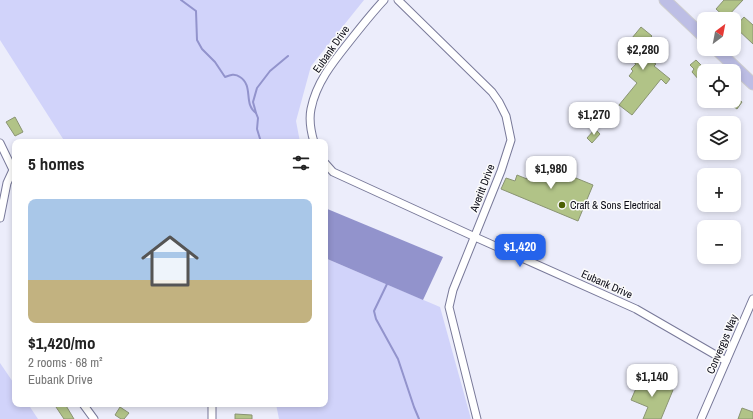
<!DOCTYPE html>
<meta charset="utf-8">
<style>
body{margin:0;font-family:"Archivo Narrow",sans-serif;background:#f6f6f6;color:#222;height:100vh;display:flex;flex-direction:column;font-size:15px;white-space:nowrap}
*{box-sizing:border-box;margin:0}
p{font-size:13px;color:#767676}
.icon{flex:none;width:22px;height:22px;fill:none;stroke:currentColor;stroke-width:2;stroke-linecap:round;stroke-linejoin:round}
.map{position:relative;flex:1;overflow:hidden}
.sheet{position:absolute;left:12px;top:139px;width:316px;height:268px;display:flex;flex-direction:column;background:#fff;border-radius:8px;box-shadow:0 2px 6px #0003}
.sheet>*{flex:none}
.needle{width:26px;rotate:32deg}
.buttons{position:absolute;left:697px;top:12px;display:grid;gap:8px}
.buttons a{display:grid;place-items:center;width:44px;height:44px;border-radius:8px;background:#fff;box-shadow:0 2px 6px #0003;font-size:20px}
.price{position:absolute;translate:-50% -34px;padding:0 9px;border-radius:8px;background:#fff;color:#222;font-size:13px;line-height:26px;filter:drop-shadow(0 1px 2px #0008)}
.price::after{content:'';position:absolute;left:50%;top:24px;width:12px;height:9px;margin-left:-6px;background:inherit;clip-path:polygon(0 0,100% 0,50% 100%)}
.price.current{background:#2563eb;color:#fff}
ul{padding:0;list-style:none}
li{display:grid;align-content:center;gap:8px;height:212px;padding:0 16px}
li span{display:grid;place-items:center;height:124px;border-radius:8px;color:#555}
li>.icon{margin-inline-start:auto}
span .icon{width:72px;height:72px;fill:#fffc;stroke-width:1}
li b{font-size:17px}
h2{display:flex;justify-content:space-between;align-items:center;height:48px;padding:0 16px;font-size:17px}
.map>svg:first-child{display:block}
</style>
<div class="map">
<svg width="753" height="419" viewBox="0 0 753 419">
<rect width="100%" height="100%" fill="#ecedfb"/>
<g fill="#d1d3fa">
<path d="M0 0H364L311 66 296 121 300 142H65L0 40Z"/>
<path d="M325 258 440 307 471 419H279L276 404H325Z"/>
<path d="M0 363 15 385V404H28L38 419H0Z"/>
</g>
<path fill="#9293cc" d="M325 208 443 257 423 300 325 258Z"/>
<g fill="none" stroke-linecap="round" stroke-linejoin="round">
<g stroke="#9293cc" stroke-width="2">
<path d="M181 0 196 11 197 40 202 49 215 62 225 77C230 75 235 73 240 77 254 86 243 104 256 113"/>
<path d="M261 142 257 129 258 118 256 113 253 102 257 88 270 71 288 56"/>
<path d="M387 284 374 311 376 319 398 359 414 407 419 419"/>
</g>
</g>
<g fill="#b1c387" stroke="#8a9473">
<path d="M724 0H743L726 18 716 9Z"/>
<path d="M744 17 753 25V44L735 27Z"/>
<path d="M641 27 652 36 650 38 660 47 652 56 656 58 653 62 656 64 654 66 670 79 666 84 661 79 632 115 619 105 637 83 629 76 633 71 631 69 636 64 632 61 635 58 626 51 635 40 632 38Z"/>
<path d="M696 60 704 68V77L700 81 692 72 694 69 690 65Z"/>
<path d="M734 96 742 102 737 109 726 101H734Z"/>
<path d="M15 117 23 132 15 136 6 122Z"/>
<path d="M595 129 600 134 592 143 587 138Z"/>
<path d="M534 161 593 185 578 221 501 189 506 178 515 181 517 175 527 179Z"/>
<path d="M641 377 673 390 661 419H643L648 407 631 400Z"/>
<path d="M54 404H65L74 419H64Z"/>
<path d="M120 407 129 413 124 419H121L115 415Z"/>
<path d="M742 408 753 412V419H738Z"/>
<path d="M235 414 252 415V419H235Z"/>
</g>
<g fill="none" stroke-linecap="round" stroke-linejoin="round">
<defs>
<g id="minor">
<path d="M398 0 492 92 499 102 506 116 511 140 501 171 453 290 449 307 477 419"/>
<path d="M314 142C311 132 309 119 311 109 316 83 333 62 349 42 360 28 371 14 384 0"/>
<path d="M0 143 15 174"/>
<path d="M325 163 333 172 475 237 636 309 726 361"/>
<path d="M0 218 7 183 13 170"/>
<path d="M83 404 94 419"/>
<path d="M212 404V419"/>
<path d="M701 419 753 299"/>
</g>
<g id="primary">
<path d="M665 0 704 37"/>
<path d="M716 49 753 84"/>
</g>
</defs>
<use href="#minor" stroke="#787999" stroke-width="9"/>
<use href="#primary" stroke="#ceced0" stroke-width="13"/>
<use href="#minor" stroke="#fff" stroke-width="7"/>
<use href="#primary" stroke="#bdbee5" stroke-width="11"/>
</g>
<circle fill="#4c5f04" stroke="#fbfbfb" stroke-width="1.5" cx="562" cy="205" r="4"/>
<g text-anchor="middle" stroke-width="3" stroke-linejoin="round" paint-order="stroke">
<g font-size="11" fill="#0b0b16" stroke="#fbfbfb">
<text transform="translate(331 49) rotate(-55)" y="4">Eubank Drive</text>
<text transform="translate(482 188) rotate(-69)" y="4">Averitt Drive</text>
<text transform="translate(607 284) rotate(24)" y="4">Eubank Drive</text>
<text transform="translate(722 344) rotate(-67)" y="4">Convergys Way</text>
</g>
<g font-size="11" fill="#0b0b16" stroke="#fbfbfb" text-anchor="start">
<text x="570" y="209">Craft &amp; Sons Electrical</text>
</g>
</g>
</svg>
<div class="buttons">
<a><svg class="needle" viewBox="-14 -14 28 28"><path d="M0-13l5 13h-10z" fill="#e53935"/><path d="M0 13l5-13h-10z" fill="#767676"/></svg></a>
<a><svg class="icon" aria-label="locate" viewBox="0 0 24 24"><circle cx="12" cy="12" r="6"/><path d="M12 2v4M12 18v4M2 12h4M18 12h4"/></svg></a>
<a><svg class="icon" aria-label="layers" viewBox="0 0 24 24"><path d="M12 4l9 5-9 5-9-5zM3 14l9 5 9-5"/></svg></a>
<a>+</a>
<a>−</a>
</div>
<b class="price" style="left:643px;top:71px">$2,280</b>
<b class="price" style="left:594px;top:136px">$1,270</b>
<b class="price" style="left:551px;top:190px">$1,980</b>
<b class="price current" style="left:520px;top:268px">$1,420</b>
<b class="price" style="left:652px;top:398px">$1,140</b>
<section class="sheet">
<h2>5 homes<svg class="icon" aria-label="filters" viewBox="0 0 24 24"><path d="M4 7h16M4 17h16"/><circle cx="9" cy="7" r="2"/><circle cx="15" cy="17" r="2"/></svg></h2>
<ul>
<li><span style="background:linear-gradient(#a9c7e8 65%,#c2b280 0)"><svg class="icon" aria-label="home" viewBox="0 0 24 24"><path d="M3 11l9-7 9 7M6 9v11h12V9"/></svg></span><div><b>$1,420/mo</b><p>2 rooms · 68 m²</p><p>Eubank Drive</p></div></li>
</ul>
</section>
</div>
